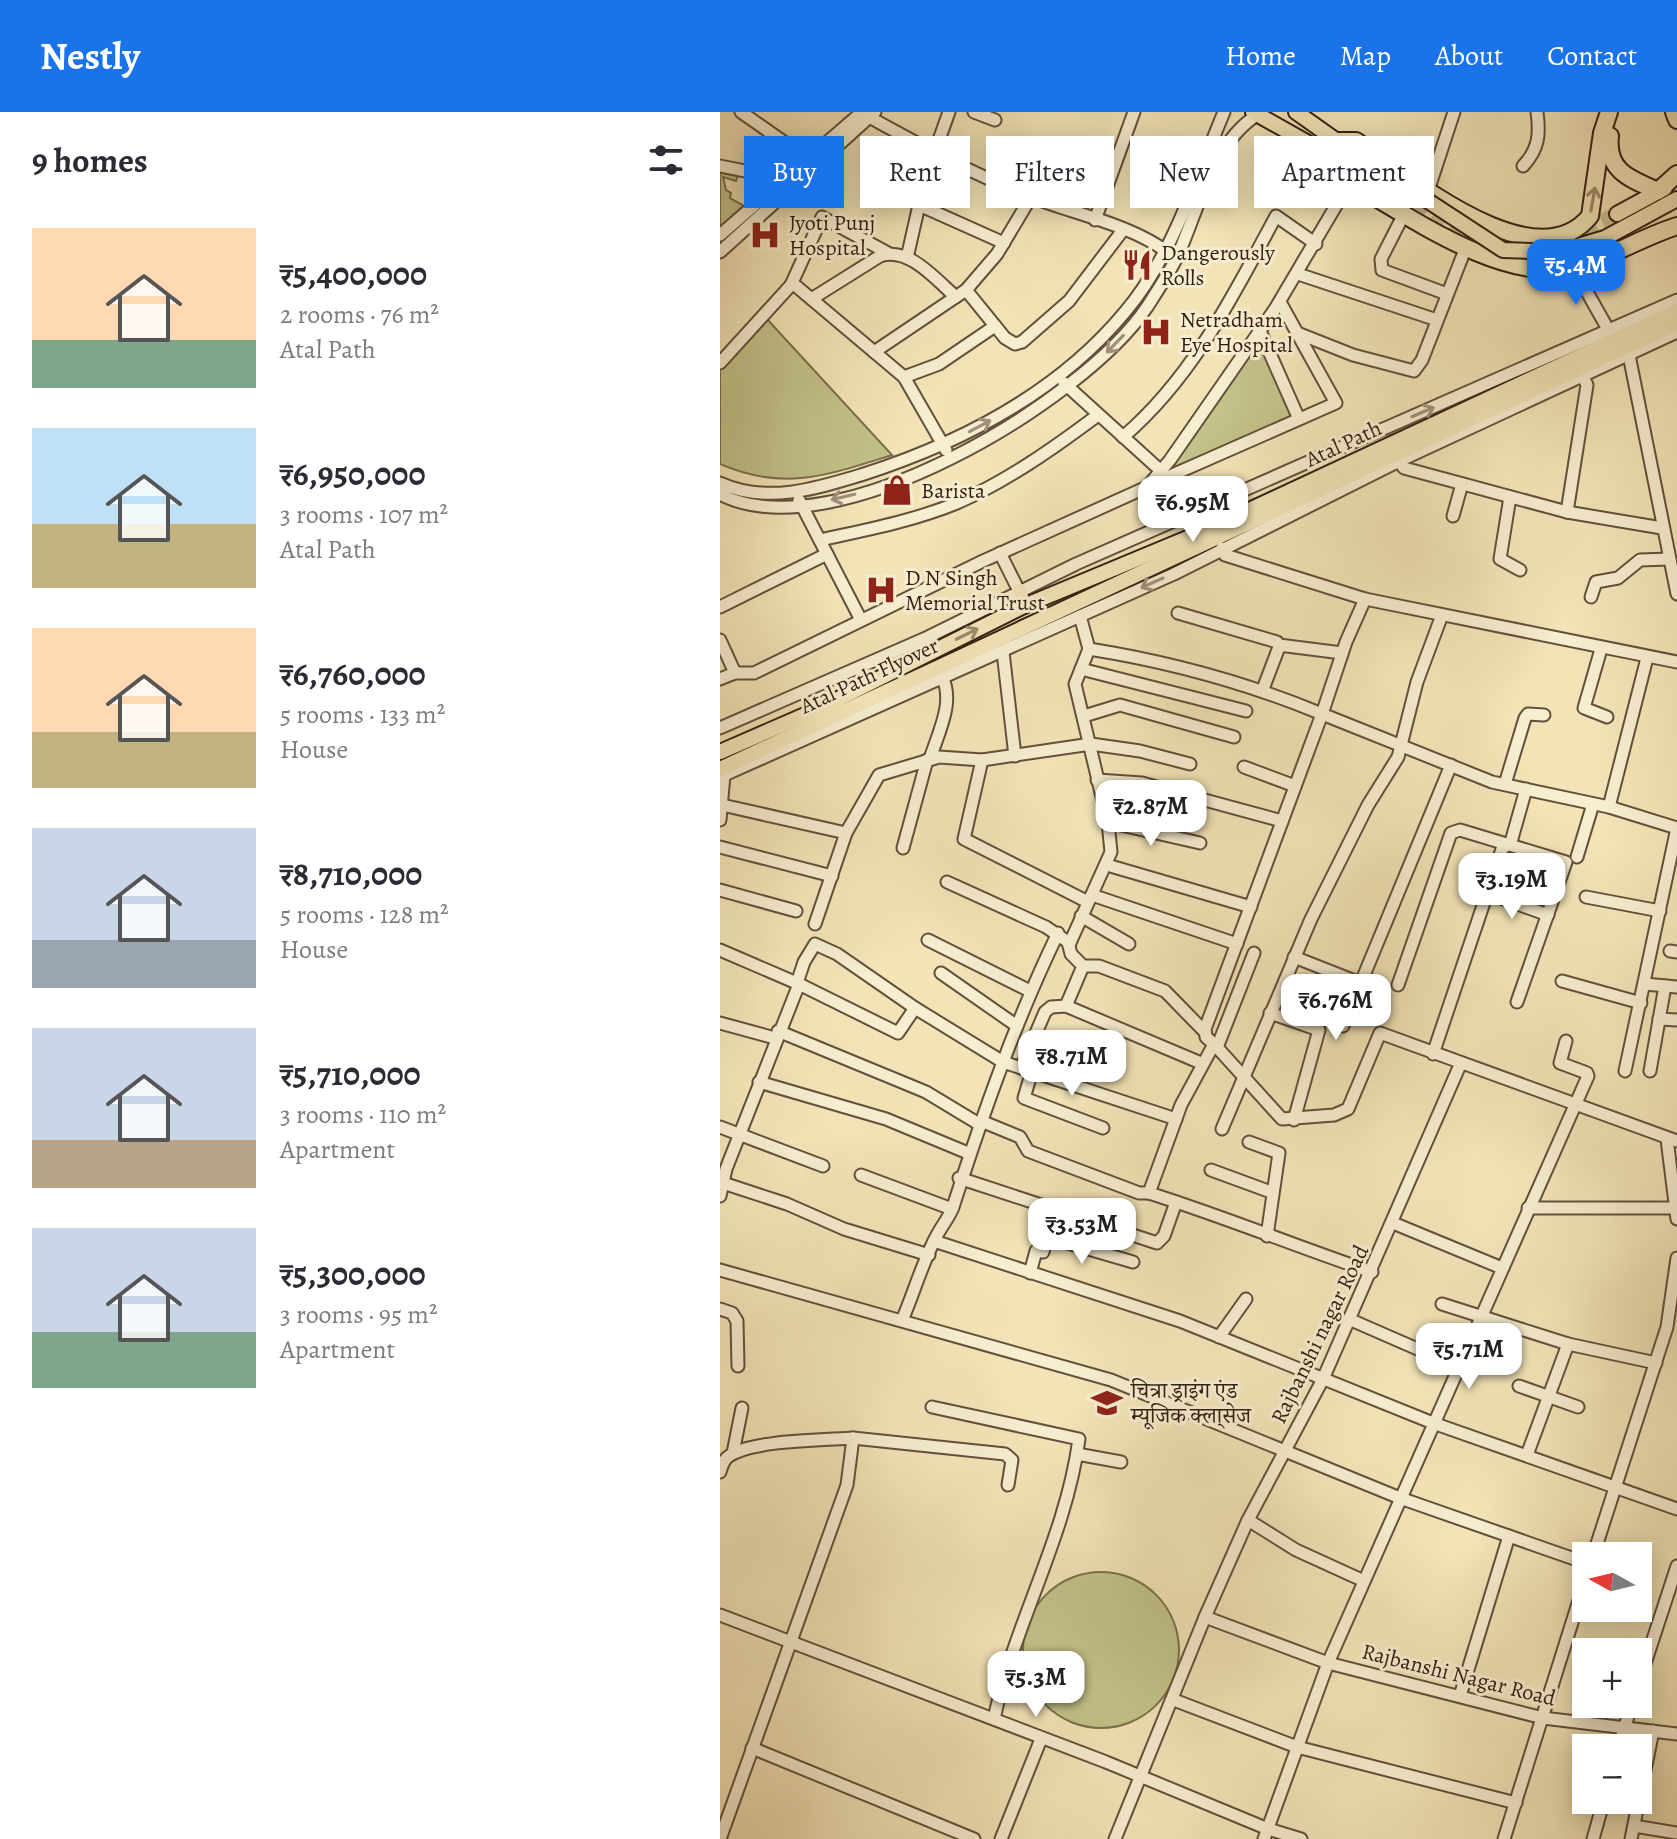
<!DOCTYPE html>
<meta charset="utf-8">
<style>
body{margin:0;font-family:Alegreya,"Noto Serif Devanagari",serif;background:#f7f7f7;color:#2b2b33;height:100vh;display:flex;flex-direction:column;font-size:30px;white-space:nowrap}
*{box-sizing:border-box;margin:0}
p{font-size:26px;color:#7c7c81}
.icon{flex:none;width:44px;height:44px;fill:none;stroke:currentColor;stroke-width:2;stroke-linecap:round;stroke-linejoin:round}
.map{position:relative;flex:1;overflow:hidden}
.panel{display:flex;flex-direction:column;background:#fff;width:720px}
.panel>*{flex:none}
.top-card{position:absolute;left:24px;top:24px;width:760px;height:72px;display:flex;gap:16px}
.needle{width:52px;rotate:278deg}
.buttons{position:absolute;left:852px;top:1430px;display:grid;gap:16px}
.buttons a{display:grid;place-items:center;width:80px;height:80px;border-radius:0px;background:#fff;box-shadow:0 4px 20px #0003;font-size:40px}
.price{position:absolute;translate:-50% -68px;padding:0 18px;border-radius:16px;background:#fff;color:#222;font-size:26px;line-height:52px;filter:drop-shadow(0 2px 4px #0008)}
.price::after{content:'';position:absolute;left:50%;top:48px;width:24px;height:18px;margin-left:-12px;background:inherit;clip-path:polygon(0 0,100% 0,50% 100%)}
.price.current{background:#1a73e8;color:#fff}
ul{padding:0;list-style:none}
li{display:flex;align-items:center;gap:24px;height:200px;padding:0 32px}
li span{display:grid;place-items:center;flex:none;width:224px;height:160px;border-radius:0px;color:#555}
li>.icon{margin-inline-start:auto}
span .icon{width:96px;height:96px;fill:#fffc;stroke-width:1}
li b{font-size:34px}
h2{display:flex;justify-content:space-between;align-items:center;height:96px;padding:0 32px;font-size:34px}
.tag{padding:0 28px;border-radius:0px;background:#fff;box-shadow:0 4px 20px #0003;font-size:28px;line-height:72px}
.tag.current{background:#1a73e8;color:#fff}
header{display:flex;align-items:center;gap:48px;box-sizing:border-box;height:112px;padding:0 40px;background:#1a73e8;color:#fff}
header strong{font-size:38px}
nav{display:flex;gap:44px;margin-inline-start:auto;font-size:28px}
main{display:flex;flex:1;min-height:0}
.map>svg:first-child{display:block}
</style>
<header>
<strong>Nestly</strong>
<nav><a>Home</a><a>Map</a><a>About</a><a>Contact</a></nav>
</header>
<main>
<section class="panel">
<h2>9 homes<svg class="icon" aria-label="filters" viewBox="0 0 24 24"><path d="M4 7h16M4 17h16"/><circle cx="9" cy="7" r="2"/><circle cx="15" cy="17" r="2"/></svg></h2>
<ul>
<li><span style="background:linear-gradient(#ffd9b3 70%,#7fa58c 0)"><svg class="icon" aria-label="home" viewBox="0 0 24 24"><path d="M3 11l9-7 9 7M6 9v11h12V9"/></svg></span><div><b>₹5,400,000</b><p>2 rooms · 76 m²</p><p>Atal Path</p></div></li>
<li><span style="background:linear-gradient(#bfe0f5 60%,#c2b280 0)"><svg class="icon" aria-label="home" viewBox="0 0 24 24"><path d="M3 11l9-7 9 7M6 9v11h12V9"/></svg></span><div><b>₹6,950,000</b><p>3 rooms · 107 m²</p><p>Atal Path</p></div></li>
<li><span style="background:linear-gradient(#ffd9b3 65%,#c2b280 0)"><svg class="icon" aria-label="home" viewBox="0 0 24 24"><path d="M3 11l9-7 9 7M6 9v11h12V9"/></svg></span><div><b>₹6,760,000</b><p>5 rooms · 133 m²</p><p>House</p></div></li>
<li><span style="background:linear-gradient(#c9d6e8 70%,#9aa5b1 0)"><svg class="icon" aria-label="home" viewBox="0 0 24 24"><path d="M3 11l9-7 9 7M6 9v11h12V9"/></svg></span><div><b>₹8,710,000</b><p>5 rooms · 128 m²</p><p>House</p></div></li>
<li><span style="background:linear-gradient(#c9d6e8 70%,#b9a48a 0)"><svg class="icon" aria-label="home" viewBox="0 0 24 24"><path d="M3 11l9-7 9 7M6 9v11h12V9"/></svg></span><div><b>₹5,710,000</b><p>3 rooms · 110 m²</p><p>Apartment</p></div></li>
<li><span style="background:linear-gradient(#c9d6e8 65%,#7fa58c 0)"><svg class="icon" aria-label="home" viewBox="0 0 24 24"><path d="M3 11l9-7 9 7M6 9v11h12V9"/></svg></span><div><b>₹5,300,000</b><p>3 rooms · 95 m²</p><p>Apartment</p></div></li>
</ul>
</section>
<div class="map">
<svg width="957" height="1727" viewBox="0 0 957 1727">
<rect width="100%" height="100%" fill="#f2e4b7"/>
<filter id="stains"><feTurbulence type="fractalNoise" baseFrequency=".0025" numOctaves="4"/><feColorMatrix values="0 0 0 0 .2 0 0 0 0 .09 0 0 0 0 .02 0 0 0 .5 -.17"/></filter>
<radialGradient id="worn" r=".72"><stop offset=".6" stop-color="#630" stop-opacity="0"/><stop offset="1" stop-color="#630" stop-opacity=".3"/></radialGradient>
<g fill="#c2c289" stroke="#7a704e" stroke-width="2">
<path d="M0 57 19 60 16 69 3 65 6 78 11 81 10 86 24 94 0 117Z"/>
<path d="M46 206 172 343C108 363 64 380 0 352V257Z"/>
<path d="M541 227 574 305 447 360Z"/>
<circle cx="381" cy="1538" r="78"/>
</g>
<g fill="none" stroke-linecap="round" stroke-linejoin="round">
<g stroke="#ccbd96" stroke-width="14" stroke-dasharray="14 7" stroke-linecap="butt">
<path d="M622 50 748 126 767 132 823 130"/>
<path d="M844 127 897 102"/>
</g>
<defs>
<g id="minor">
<path d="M21 0 88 47"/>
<path d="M254 0 275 8"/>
<path d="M149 5C204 35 256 64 314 86 359 103 412 113 450 142"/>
<path d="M214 42 229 0"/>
<path d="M0 54 30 60 63 76"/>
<path d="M803 54C819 37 820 22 817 0"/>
<path d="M708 79 734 0"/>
<path d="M199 93 284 131"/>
<path d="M685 100 661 147 662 158 727 182"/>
<path d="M375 108 414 0"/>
<path d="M0 123 142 0"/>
<path d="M0 140 155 0"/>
<path d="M187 146 199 93 218 44"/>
<path d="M853 155 889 219"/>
<path d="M578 162 717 208"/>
<path d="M71 173 102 105 168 141"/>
<path d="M246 178 285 226 295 232 302 230 349 189 403 118"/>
<path d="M93 186 160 144C189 134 216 168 236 185"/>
<path d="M540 219 579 307"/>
<path d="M580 222 633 243 694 259 702 248 746 135"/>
<path d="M154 240 246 178 277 142 311 85"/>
<path d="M909 243 957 482"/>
<path d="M0 251 71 173 76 174 184 265 226 338"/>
<path d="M184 265 219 252 275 214"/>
<path d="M863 265 867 273 847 400 942 416"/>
<path d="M344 271 441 359"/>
<path d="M403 325C473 265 513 184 556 104L596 132"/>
<path d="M679 349 684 356 847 400"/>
<path d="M0 371C46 392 95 377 141 363 241 331 337 282 405 200 452 145 476 66 504 0"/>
<path d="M434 371 616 291 560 190"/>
<path d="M0 382C112 441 364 289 427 195 438 178 450 160 458 143 479 96 492 32 537 3"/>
<path d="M790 385 780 447 800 458"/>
<path d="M79 388 141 508"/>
<path d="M733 404 742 372"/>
<path d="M100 428C146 418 193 409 237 391 287 369 334 336 378 303"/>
<path d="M502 436 505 443 645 487"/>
<path d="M280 441 299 479"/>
<path d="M871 485 876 470 898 466 920 448 949 447"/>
<path d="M0 495 107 442"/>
<path d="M458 501 557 530 559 535 543 577"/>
<path d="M0 528 15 561"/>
<path d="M559 533 622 541"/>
<path d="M369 537C451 550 525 570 602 602L485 917 486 925 494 932 461 993 429 1081C505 1105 578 1135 652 1160"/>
<path d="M881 537 864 596 887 605"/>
<path d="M283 540 295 644"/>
<path d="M957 550 645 487 626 530 602 602 772 670 889 695 957 716"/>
<path d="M361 557 526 599"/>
<path d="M0 567 15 561H34L263 449 427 375 450 348 555 197 630 70"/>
<path d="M364 604 400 593 514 625"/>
<path d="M0 616 208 525 356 452 957 188"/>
<path d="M210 647C218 621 235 590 222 565"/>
<path d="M262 648 244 727 368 790"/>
<path d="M524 655 575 674"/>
<path d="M0 665 454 462 679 349 957 220"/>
<path d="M377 668 422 671 562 709"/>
<path d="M785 672 805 606 808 602 824 603"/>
<path d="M2 693 126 721"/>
<path d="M889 695 927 546"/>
<path d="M0 708 4 663"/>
<path d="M388 710 480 731"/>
<path d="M0 735 112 764"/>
<path d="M183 736 207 648"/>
<path d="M857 745 873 692"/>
<path d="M387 753 531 795"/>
<path d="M227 770 326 815 348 830 351 842 363 854 346 894"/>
<path d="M0 778 76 799"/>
<path d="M767 781 828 803"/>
<path d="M372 783 517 832"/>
<path d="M866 785 940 799"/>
<path d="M361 804 409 832"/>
<path d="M95 812 126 721 159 663 219 645 262 648 371 632 420 639 470 652"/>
<path d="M208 828 310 879"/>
<path d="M349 833 391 740 388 710 355 572 369 537 360 504"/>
<path d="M0 838 79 872 178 921 195 896 283 950 456 1007"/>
<path d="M950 839 957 840"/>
<path d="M574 845 640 871"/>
<path d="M363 854H379L445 879 485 920"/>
<path d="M221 861 297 914"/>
<path d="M842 869 921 891"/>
<path d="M77 871 84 850 95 832 117 842 195 896"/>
<path d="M925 872 957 875"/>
<path d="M678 873 731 721 740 718 846 750 797 890"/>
<path d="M550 901 599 918 574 1008"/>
<path d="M939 907 957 908"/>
<path d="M0 911 55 926"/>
<path d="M623 914 731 653"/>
<path d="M58 919 206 980 259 1012"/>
<path d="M494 932 562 1007 614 1003 628 997 660 921 957 1029"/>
<path d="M498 933 534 841"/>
<path d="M713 942 782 737 791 730 806 677"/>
<path d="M301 956 325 900 331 895 346 894 481 951"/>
<path d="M312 959 304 986 383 1016"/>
<path d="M905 959 957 716"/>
<path d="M930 959 945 874"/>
<path d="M39 970 166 1007 248 1041"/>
<path d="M261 1009 300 1025 308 1039 419 1081H429"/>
<path d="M0 1015 103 1054"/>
<path d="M502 1017 591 807 648 693 678 645 697 570 722 503"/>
<path d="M947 1027 957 1107"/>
<path d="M529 1030 559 1041 547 1124"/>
<path d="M491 1058 551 1080"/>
<path d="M141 1063 232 1097"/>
<path d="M239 1066 437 1131 444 1124 456 1090"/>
<path d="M3 1071 67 1092 124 1117 209 1143"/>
<path d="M0 1084 6 1057 79 872"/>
<path d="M808 1096H956"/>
<path d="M673 1111 782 1156"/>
<path d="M214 1129 460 1209 713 1311 957 1397"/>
<path d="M0 1158 391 1268 680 1386 866 1451"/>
<path d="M310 1161 316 1139 323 1140 327 1125 413 1150"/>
<path d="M722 1192 848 1232 936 1251"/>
<path d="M0 1197 12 1201 17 1209 18 1254"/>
<path d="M183 1206C194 1180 202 1152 215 1127 220 1116 229 1106 233 1095 263 1002 295 910 338 821"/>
<path d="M631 1208 741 1256"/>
<path d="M499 1225 526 1187"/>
<path d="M799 1274 858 1295"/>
<path d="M212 1295 359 1327C346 1425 294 1512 274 1607"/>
<path d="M13 1341 22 1296"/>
<path d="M357 1342 401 1350"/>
<path d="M807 1343 848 1232"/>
<path d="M0 1360C2 1354 3 1348 9 1344 32 1328 104 1328 133 1326"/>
<path d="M528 1408 576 1438 644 1469"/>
<path d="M873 1444 947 1215 957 1146"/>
<path d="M0 1503 386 1650 548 1717 581 1727"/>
<path d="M485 1505 608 1551 823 1606 957 1622"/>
<path d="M918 1573 957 1454"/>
<path d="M740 1584 789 1424"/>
<path d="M454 1588 577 1635 796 1691"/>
<path d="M32 1636 254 1727"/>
<path d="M898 1636 912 1592"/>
<path d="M914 1714 957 1721"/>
<path d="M0 1727 127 1373 133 1326 285 1342 292 1348 288 1373"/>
<path d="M281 1727 321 1627"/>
<path d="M395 1727 485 1505 528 1408 603 1267 740 953"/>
<path d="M544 1727 608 1551 868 964 867 961 840 951 846 929"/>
<path d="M784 1727 866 1466"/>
<path d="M873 1727 884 1688"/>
<path d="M911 1727 933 1619"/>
</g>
<g id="major">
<path d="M533 0 622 50"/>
<path d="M576 0 624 34"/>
<path d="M897 102 945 76"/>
<path d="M838 140 885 126 957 87"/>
<path d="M299 479 304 494"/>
<path d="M0 640 92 600 304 494 482 420 957 199"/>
<path d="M0 657 957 211"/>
</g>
<g id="highway">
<path d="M954 0 957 8"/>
<path d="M890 24C886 59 910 67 938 79L957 62"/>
<path d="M618 29H636C686 62 815 172 870 104L882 21 889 0"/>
<path d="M603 37 608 52 619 64C682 99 781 173 854 155 890 146 922 125 957 114"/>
</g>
</defs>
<use href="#minor" stroke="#63503b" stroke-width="15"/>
<use href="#major" stroke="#331f12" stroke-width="18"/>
<use href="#highway" stroke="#331f12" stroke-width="20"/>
<use href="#minor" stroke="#f7edd0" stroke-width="11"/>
<use href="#major" stroke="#f2e4b7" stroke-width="14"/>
<use href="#highway" stroke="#f2e4b7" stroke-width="16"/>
<defs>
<path id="major-bridge" d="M630 38 783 138 838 140"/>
</defs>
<use href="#major-bridge" stroke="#331f12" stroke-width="18" stroke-linecap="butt"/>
<use href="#major-bridge" stroke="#f2e4b7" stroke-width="14"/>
</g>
<defs><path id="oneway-shaft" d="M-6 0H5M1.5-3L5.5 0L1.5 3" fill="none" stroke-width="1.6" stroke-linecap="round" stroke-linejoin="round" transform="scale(2)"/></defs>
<g stroke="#9c8b6d">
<use href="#oneway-shaft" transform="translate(873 87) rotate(-80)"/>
<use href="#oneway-shaft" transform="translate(247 522) rotate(-26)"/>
</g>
<g stroke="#9f907a">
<use href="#oneway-shaft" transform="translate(395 232) rotate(134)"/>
<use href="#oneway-shaft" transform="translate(703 300) rotate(-23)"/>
<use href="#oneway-shaft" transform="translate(260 314) rotate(-28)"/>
<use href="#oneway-shaft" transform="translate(123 385) rotate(167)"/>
<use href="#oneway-shaft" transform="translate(432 471) rotate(156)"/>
</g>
<defs>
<symbol id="hospital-bare" viewBox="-9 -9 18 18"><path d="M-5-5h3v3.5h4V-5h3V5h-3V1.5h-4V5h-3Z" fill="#8f2418" stroke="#f7edd0" stroke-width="2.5" paint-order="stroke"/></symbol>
<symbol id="restaurant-bare" viewBox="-9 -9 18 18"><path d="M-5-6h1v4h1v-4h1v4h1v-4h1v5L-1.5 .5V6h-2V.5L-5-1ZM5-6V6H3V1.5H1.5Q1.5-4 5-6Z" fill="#8f2418" stroke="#f7edd0" stroke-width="2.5" paint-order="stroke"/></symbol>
<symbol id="shop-bare" viewBox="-9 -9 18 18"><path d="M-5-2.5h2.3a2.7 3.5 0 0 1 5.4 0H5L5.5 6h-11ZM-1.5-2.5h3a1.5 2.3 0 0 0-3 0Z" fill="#8f2418" stroke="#f7edd0" stroke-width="2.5" paint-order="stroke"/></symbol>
<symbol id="school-bare" viewBox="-9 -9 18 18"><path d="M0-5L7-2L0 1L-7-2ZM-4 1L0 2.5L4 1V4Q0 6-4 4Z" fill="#8f2418" stroke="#f7edd0" stroke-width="2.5" paint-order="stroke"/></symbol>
</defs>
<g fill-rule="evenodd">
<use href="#hospital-bare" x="23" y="101" width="44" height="44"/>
<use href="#restaurant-bare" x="395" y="131" width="44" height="44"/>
<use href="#hospital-bare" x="414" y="198" width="44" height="44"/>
<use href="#shop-bare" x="155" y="356" width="44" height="44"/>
<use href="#hospital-bare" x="139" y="456" width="44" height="44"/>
<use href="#school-bare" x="365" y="1269" width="44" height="44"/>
</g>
<g text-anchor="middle" stroke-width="6" stroke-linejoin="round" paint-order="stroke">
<g font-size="22" fill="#331f12" stroke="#f7edd0" text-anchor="start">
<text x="69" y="118">Jyoti Punj<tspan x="69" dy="25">Hospital</tspan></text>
<text x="441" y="148">Dangerously<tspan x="441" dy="25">Rolls</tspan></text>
<text x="460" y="215">Netradham<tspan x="460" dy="25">Eye Hospital</tspan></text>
<text x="201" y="386">Barista</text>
<text x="185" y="473">D N Singh<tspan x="185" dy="25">Memorial Trust</tspan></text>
<text x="411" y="1286">चित्रा ड्राइंग एंड<tspan x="411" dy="25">म्यूजिक क्ला्सेज</tspan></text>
</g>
<g font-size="22" fill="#331f12" stroke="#f7edd0">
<text transform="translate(623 331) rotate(-25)" y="8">Atal Path</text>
<text transform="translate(149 563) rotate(-25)" y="8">Atal Path Flyover</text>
<text transform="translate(599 1222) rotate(-64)" y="8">Rajbanshi nagar Road</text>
<text transform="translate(739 1562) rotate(14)" y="8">Rajbanshi Nagar Road</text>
</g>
</g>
<rect width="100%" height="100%" filter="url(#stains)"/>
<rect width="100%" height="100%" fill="url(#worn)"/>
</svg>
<div class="buttons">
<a><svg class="needle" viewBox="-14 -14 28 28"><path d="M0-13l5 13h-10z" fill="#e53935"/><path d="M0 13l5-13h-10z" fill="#7c7c81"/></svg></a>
<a>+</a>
<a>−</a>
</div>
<b class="price current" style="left:856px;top:195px">₹5.4M</b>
<b class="price" style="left:473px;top:432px">₹6.95M</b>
<b class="price" style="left:431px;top:736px">₹2.87M</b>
<b class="price" style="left:792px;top:809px">₹3.19M</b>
<b class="price" style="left:616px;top:930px">₹6.76M</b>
<b class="price" style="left:352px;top:986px">₹8.71M</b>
<b class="price" style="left:362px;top:1154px">₹3.53M</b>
<b class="price" style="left:749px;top:1279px">₹5.71M</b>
<b class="price" style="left:316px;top:1607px">₹5.3M</b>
<div class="top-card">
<a class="tag current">Buy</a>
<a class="tag">Rent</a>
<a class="tag">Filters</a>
<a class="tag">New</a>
<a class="tag">Apartment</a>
</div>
</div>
</main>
